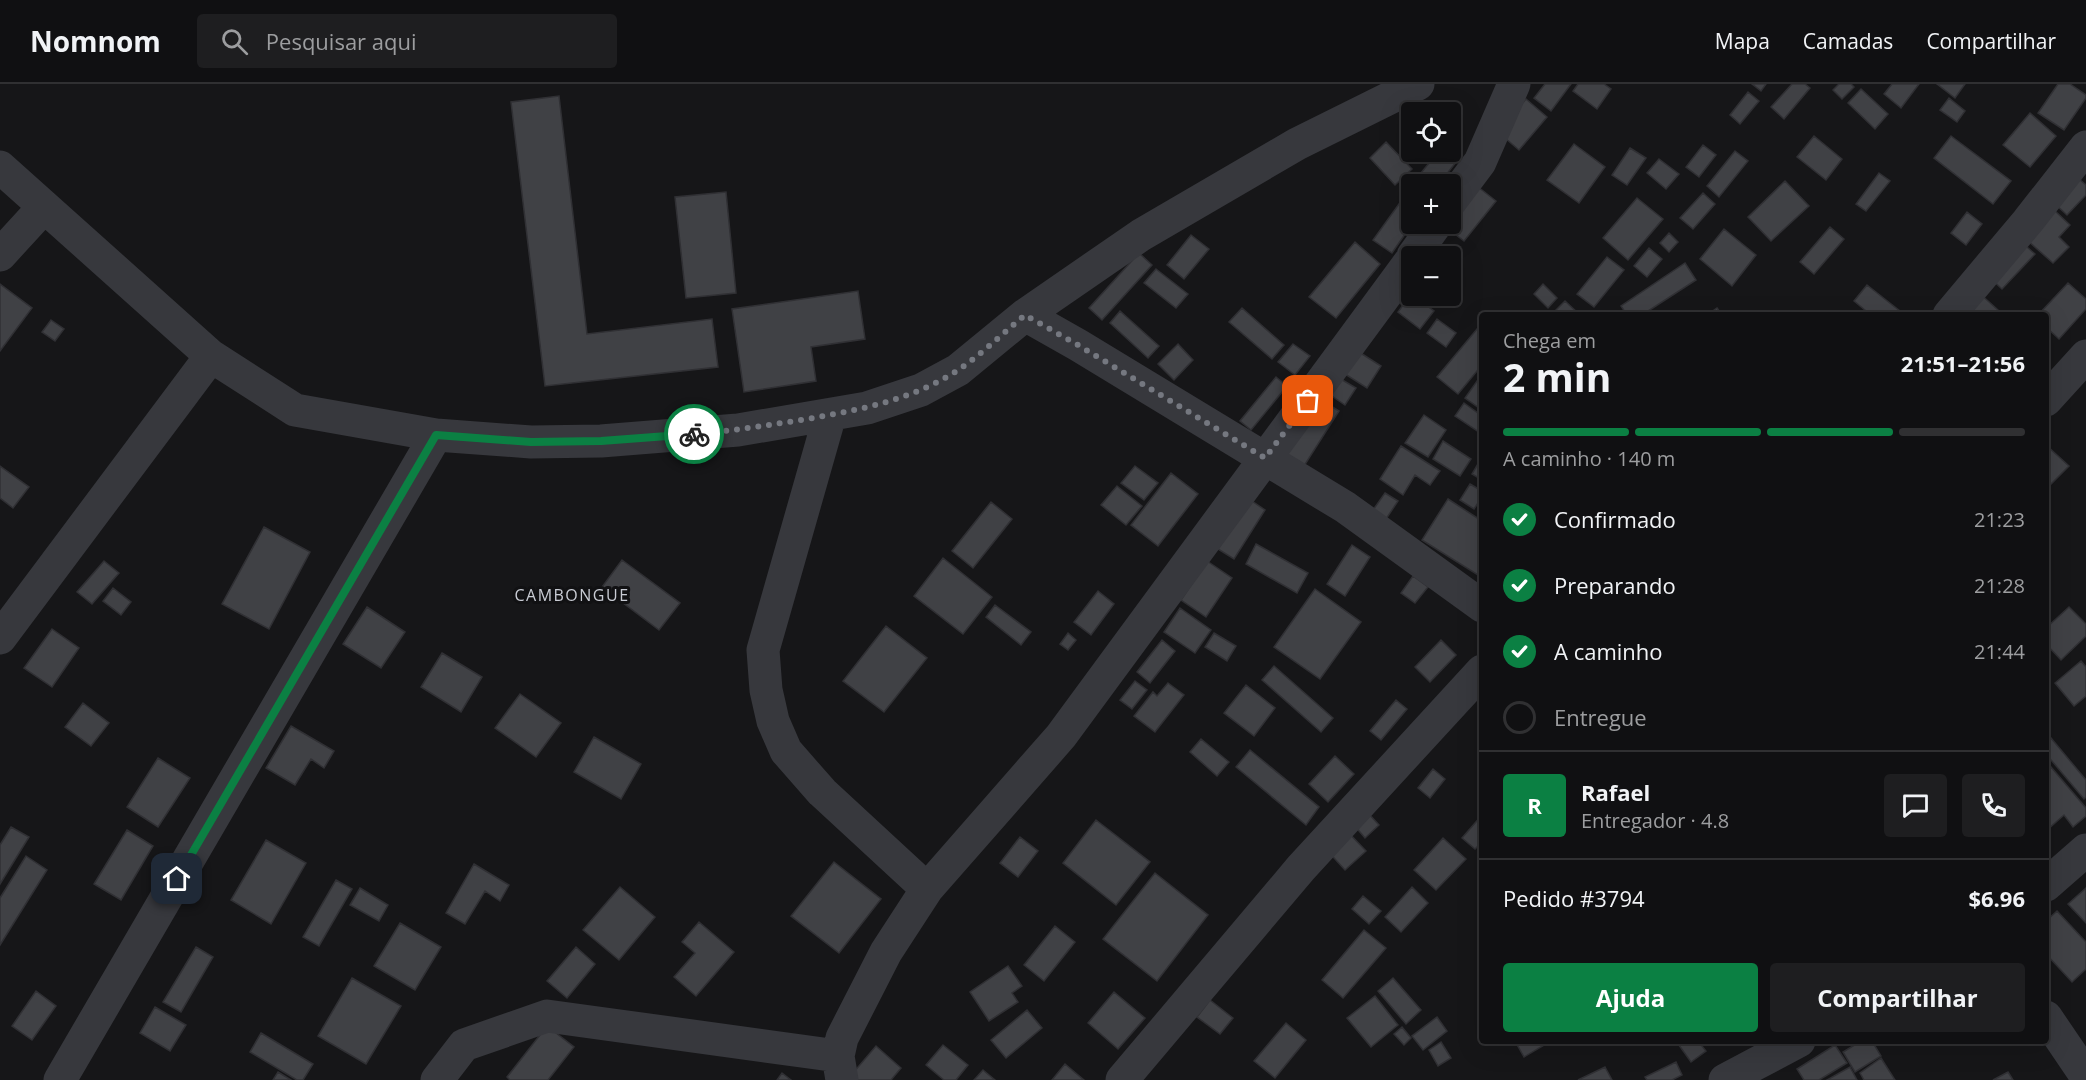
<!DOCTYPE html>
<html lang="pt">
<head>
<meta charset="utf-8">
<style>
  body { margin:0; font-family:"Open Sans",sans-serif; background:#1e1e20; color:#f1f3f6; height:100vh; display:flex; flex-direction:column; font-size:22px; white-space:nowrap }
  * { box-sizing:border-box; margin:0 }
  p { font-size:20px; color:#9c9d9f }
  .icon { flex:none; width:33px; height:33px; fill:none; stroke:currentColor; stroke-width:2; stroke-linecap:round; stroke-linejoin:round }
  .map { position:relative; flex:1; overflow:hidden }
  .sheet { position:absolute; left:1479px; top:228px; width:570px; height:732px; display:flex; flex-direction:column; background:#101012; border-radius:6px; box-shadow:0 6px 24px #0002,0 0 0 2px #303032 }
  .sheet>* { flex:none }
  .fabs { position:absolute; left:1401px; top:18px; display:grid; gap:12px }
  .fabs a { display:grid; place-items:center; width:60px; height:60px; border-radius:6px; background:#101012; box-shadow:0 6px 24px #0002,0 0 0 2px #303032; font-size:30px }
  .pin { position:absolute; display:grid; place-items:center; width:51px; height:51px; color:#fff; margin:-26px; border-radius:12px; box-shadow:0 3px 9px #0006 }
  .courier { position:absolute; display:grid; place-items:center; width:60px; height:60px; margin:-30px; border:4px solid #0b8043; border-radius:50%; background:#fff; color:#222; box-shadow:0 2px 8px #0007 }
  .head em { font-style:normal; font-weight:700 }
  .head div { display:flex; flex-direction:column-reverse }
  .head { display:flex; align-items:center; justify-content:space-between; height:102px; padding:0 24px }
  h1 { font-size:39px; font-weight:700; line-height:45px }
  .bar { display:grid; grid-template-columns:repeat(4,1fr); gap:9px 6px; align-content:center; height:72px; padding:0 24px }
  .bar i { height:8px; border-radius:4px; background:#303032 }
  .bar .selected { background:#0b8043 }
  .bar p { grid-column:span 4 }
  .line { display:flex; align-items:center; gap:15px; padding:0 24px; border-top:2px solid #303032 }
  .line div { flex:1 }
  .round { display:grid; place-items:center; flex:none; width:63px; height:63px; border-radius:6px; background:#1e1e20 }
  ol { padding:0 24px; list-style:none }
  li { display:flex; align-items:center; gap:18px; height:66px }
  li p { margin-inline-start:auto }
  li .icon { padding:6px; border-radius:50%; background:#0b8043; color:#fff; stroke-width:4 }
  li:last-child { color:#9c9d9f }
  li i { width:33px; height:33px; border:3px solid #303032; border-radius:50% }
  .action { display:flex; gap:12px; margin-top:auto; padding:12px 24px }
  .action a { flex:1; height:69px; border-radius:6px; background:#0b8043; color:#fff; font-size:24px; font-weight:700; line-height:69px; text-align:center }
  .action a+a { background:#1e1e20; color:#f1f3f6 }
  header { display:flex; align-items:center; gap:36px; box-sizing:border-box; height:84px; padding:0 30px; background:#101012; border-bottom:2px solid #303032 }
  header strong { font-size:28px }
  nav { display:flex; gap:33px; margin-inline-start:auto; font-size:21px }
  .search { width:420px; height:54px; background:#1e1e20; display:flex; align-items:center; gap:15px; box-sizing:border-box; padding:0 21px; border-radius:6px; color:#9c9d9f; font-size:22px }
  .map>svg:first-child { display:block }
  .building { fill:#404145; stroke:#303034; stroke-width:1.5 }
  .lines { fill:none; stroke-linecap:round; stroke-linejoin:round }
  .street { stroke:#37383d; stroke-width:33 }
  .done { stroke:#757880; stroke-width:6; stroke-dasharray:0 10.8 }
  .route { stroke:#0b8043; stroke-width:8 }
  .labels { text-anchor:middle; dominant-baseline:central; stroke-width:6; stroke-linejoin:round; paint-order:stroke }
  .neighbourhood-label { font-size:16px; letter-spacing:1.5px; fill:#c9ccd4; stroke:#111113 }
</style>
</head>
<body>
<header>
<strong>Nomnom</strong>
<div class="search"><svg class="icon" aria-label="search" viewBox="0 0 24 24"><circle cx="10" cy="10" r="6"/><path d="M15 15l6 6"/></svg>Pesquisar aqui</div>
<nav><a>Mapa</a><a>Camadas</a><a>Compartilhar</a></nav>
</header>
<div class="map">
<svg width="2086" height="996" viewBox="0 0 2086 996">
  <rect width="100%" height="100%" fill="#161618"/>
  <path class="building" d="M1545 0H1571L1551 27 1534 14Z
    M1578 0H1604L1611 5 1597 25 1573 7Z
    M1752 0H1766L1761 7Z
    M1792 0H1805L1810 4 1784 35 1771 23Z
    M1839 0H1851L1854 3 1842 15 1833 6Z
    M1892 0H1919L1901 24 1884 10Z
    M1937 0H1965L1955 14Z
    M2058 0H2070L2086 11V14L2064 46 2038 29Z
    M1861 5 1888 30 1875 45 1848 19Z
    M1748 8 1759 17 1740 40 1730 31Z
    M559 12 587 250 712 235 718 283 545 302 511 18Z
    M1949 14 1965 27 1957 38 1940 26Z
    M1526 15 1547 33 1519 66 1498 48Z
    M2030 29 2056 52 2030 83 2003 61Z
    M1814 52 1842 75 1826 96 1797 73Z
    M1951 52 2011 97 1993 120 1934 74Z
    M1386 58 1412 85 1395 101 1370 74Z
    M1574 60 1605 83 1579 119 1547 96Z
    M1703 61 1716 71 1699 93 1686 83Z
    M1630 64 1646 74 1627 101 1612 91Z
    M1450 66 1460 73 1439 100H1412L1438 68H1450Z
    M1735 67 1748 77 1719 113 1707 102Z
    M1659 75 1679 90 1666 105 1647 89Z
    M1879 89 1890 97 1866 127 1856 120Z
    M2078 94 2086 101V111L2067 131 2055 120Z
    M1785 97 1809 122 1771 157 1748 133Z
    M1473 99 1496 117 1464 157 1442 140Z
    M726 108 736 209 686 214 675 113Z
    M1703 109 1715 120 1693 145 1680 134Z
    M1404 113 1412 118V140L1392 169 1373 156Z
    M1637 114 1663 135 1628 176 1603 154Z
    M2054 126 2070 141 2059 153 2069 163 2053 179 2027 156Z
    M1967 128 1982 140 1966 161 1951 149Z
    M1830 143 1844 155 1814 190 1800 178Z
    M1724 145 1756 171 1732 202 1700 175Z
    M1669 149 1678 158 1669 168 1660 159Z
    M1191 151 1209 165 1184 195 1167 181Z
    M2019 156 2035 170 2002 205 1987 191Z
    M1355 158 1380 180 1336 234 1309 213Z
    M1649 164 1662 175 1647 193 1634 182Z
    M1139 169 1152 181 1102 236 1089 224Z
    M1607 173 1624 186 1594 223 1577 210Z
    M1685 179 1696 196 1642 231H1627L1621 222Z
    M1156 185 1188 210 1176 224 1144 199Z
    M2068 199 2086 215V225L2059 255 2046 243V231H2038Z
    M0 200 32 224 0 267Z
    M1543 200 1557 214 1548 224 1534 210Z
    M1867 201 1905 231H1871L1854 217Z
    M858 207 865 255 811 263 816 297 744 308 732 225Z
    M1978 208 1998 226 1993 231H1957Z
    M1411 210 1434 227 1420 245 1398 228Z
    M1565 217 1580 231H1557L1554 228Z
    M1242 224 1284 261 1272 275 1229 238Z
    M1717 224 1722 231H1707Z
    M1120 227 1159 262 1148 274 1110 239Z
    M1437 235 1456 249 1446 263 1427 249Z
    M51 236 64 245 55 257 42 248Z
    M1482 239V281L1458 310 1437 293Z
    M1178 260 1193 276 1174 296 1158 280Z
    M1293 260 1310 272 1295 291 1278 278Z
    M1359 268 1381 282 1367 304 1345 290Z
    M1482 290V326L1465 314Z
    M1276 293 1287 302 1251 346 1240 337Z
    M1339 294 1356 304 1345 321 1329 310Z
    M1318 314 1339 327 1304 382 1283 369Z
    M1464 319 1482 332V350L1455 332Z
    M1424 331 1446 346 1428 373 1405 359Z
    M1443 357 1471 375 1460 392 1433 375Z
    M2046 361 2069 382 2048 403 2046 402Z
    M1401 362 1440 387 1430 401 1415 391 1403 411 1380 395Z
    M1482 373V396L1472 390Z
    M0 382 29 403 13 424 0 414Z
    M1135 382 1158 399 1144 416 1121 399Z
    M1171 389 1198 410 1158 462 1131 441Z
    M1470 400 1482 407V413L1474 425 1460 416Z
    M1117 402 1142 422 1126 441 1101 421Z
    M1385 409 1398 417 1386 435 1373 426Z
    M1249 415 1265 426 1234 475 1218 465Z
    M1448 415 1482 437V485L1478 491 1422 456Z
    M991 418 1012 435 973 484 952 467Z
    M264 443 310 468 269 545 222 520Z
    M1256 460 1308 489 1297 509 1246 480Z
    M1352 461 1370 473 1345 512 1327 500Z
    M943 474 992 513 963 550 914 512Z
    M622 476 680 519 659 546 602 503Z
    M104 477 119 489 92 520 77 508Z
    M1207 477 1232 494 1206 533 1181 516Z
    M1413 492 1428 503 1415 519 1401 509Z
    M113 504 131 518 121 531 103 517Z
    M1315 505 1361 538 1320 595 1274 563Z
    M1098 507 1114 520 1091 551 1074 538Z
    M995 521 1031 548 1021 561 986 533Z
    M367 523 405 548 381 584 343 560Z
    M2069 523 2086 540V552L2061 576 2046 560V544Z
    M1180 524 1211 546 1195 569 1164 548Z
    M886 542 927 574 884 628 843 597Z
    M52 545 79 564 52 603 24 584Z
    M1068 549 1076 556 1068 566 1060 560Z
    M1214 549 1236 562 1227 577 1205 563Z
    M1162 556 1175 567 1150 599 1137 588Z
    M1441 556 1456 571 1430 598 1415 583Z
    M442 569 482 593 461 628 421 603Z
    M2081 577 2086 583V612L2074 622 2055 599Z
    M1274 582 1333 634 1321 648 1262 596Z
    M1135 597 1147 606 1132 625 1120 616Z
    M1168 599 1184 611 1155 648 1134 632 1153 608 1157 612Z
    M1246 601 1275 624 1254 652 1224 629Z
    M520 610 561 639 536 673 495 644Z
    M1396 616 1407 625 1381 656 1370 647Z
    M83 619 109 639 91 662 65 643Z
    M291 642 334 667 324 684 311 675 295 701 266 684Z
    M594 653 641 680 621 715 574 688Z
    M2051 654 2086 696V713L2084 715 2046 670V658Z
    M1201 655 1229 678 1217 692 1190 668Z
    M1250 666 1319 723 1306 741 1236 683Z
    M1335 672 1354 690 1328 718 1309 700Z
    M158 674 190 694 158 743 127 723Z
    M2051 683 2086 724V732L2073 743 2064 731 2047 746 2046 744V717L2049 714 2046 710V688Z
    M1433 685 1445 695 1430 714 1418 704Z
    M1368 729 1379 741 1365 754 1354 741Z
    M1482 731V758L1475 765 1462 754Z
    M1096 736 1150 778 1116 821 1063 779Z
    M11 743 29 753 0 800V761Z
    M1344 744 1366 767 1345 786 1324 763Z
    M127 746 153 762 121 816 94 800Z
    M1020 753 1038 767 1018 793 1000 779Z
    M1443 754 1466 775 1436 806 1414 786Z
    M266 756 306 779 271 840 231 816Z
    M26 772 47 786 0 861V814Z
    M834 778 881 815 839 869 791 832Z
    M474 780 509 801 500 817 485 807 465 840 446 829Z
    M1155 789 1208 831 1157 897 1103 855Z
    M336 796 352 805 319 862 303 853Z
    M620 803 655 833 619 876 583 846Z
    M1412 803 1428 819 1401 848 1385 833Z
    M360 804 388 821 379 837 350 821Z
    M2086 804V839L2068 820Z
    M1363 812 1381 827 1369 840 1352 825Z
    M2057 827 2086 858V885L2072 898 2046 870V837Z
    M699 838 734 868 696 912 674 893 695 869 682 858Z
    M400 839 441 863 415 906 374 882Z
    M1055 842 1075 858 1044 897 1024 881Z
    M1364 846 1386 864 1343 914 1322 896Z
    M196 863 213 873 181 928 163 918Z
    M576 863 595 880 567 914 547 897Z
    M1008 882 1022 902 1012 909 1018 918 989 937 970 908Z
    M352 894 401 922 366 980 318 952Z
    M1393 894 1421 926 1406 940 1378 907Z
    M36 907 56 922 32 956 12 942Z
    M1114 908 1145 934 1118 965 1088 939Z
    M1375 912 1398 941 1371 963 1347 934Z
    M1210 916 1233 934 1220 950 1197 933Z
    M155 923 186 941 170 967 140 949Z
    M1027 926 1042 944 1006 974 991 956Z
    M1437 933 1447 947 1423 966 1412 952Z
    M1286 939 1306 956 1275 994 1254 977Z
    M547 942 574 963 548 996H510L507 993Z
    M1402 943 1411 954 1404 961 1394 950Z
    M261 949 313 980 303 996H297L250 968Z
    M1515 957H1551L1524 973Z
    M1676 957H1698L1706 967 1691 978Z
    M1861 957H1872L1881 972 1855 988 1843 968Z
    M1441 958 1451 974 1438 982 1429 966Z
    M943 961 968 981 956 996H944L926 981Z
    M1835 961 1847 979 1819 996H1804L1797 985Z
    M876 962 901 984 891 996H847Z
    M1881 974 1895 996H1864L1860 989Z
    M1676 978 1682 991 1672 996H1647L1645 993Z
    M1065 980 1084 996H1052Z
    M1605 983 1612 996H1578Z
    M1850 983 1857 996H1827Z
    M983 986 995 996H974Z
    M278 988 291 996H273Z
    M2008 988 2013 996H1993Z
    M782 989 791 996H777Z"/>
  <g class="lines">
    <path class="street" d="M0 83 211 272 295 326 436 351 531 358 601 357 738 346 867 324 921 306 958 286 1025 231 1078 261 1345 423 1482 522
      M1450 118 1480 78 1514 0
      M0 171 44 123
      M1413 172 1436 140
      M1025 231 1141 151 1297 60 1418 0
      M1949 231 2028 137 2086 63
      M2046 316 2086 272
      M830 331 763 566 766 606 773 637 786 667 822 708 927 805 886 868 842 954 838 972 842 996
      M0 554 211 272
      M2046 801 2086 766
      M927 805 1061 652 1412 175
      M2046 933 2086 992
      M60 996 436 351
      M437 996 464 961 547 932 838 972
      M1122 996 1301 784 1482 587
      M1725 996 1799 957"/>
  </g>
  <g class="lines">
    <path class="done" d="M694 350C732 347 769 341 807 335 859 326 913 316 958 286 982 270 1003 249 1025 231L1078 261 1265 374 1308 317"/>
    <path class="route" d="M177 795 436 351 531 358 601 357 694 350"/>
  </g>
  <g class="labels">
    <g class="neighbourhood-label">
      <text x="572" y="511">CAMBONGUE</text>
    </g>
  </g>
</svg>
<div class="fabs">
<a><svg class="icon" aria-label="locate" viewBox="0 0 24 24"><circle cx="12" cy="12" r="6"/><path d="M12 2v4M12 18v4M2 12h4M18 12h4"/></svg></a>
<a>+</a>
<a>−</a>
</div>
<div class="pin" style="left:1308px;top:317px;background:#ea580c"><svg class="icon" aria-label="bag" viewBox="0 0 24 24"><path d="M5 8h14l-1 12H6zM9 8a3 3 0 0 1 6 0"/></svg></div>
<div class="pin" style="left:177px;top:795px;background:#1f2937"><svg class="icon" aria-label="home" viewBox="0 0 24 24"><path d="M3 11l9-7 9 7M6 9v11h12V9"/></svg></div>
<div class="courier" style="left:694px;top:350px"><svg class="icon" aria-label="bike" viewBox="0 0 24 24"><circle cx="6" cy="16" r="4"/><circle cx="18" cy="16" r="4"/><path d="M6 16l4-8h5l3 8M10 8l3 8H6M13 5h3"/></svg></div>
<section class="sheet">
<div class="head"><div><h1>2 min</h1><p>Chega em</p></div><em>21:51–21:56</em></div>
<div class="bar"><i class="selected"></i><i class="selected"></i><i class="selected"></i><i></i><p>A caminho · 140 m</p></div>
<ol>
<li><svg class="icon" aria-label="check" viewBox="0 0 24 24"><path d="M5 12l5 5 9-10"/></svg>Confirmado<p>21:23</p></li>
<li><svg class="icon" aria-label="check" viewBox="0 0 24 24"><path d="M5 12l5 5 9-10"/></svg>Preparando<p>21:28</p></li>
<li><svg class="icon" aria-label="check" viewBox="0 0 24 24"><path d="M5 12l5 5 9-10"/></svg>A caminho<p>21:44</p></li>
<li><i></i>Entregue</li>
</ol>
<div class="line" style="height:108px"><b class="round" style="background:#0b8043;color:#fff">R</b><div><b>Rafael</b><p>Entregador · 4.8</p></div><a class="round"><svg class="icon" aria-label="chat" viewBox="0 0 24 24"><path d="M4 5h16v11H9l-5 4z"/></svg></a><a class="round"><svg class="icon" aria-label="phone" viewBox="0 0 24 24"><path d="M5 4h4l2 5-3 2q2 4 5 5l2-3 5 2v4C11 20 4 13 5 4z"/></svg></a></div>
<div class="line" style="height:78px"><div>Pedido #3794</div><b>$6.96</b></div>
<div class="action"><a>Ajuda</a><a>Compartilhar</a></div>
</section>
</div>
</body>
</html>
